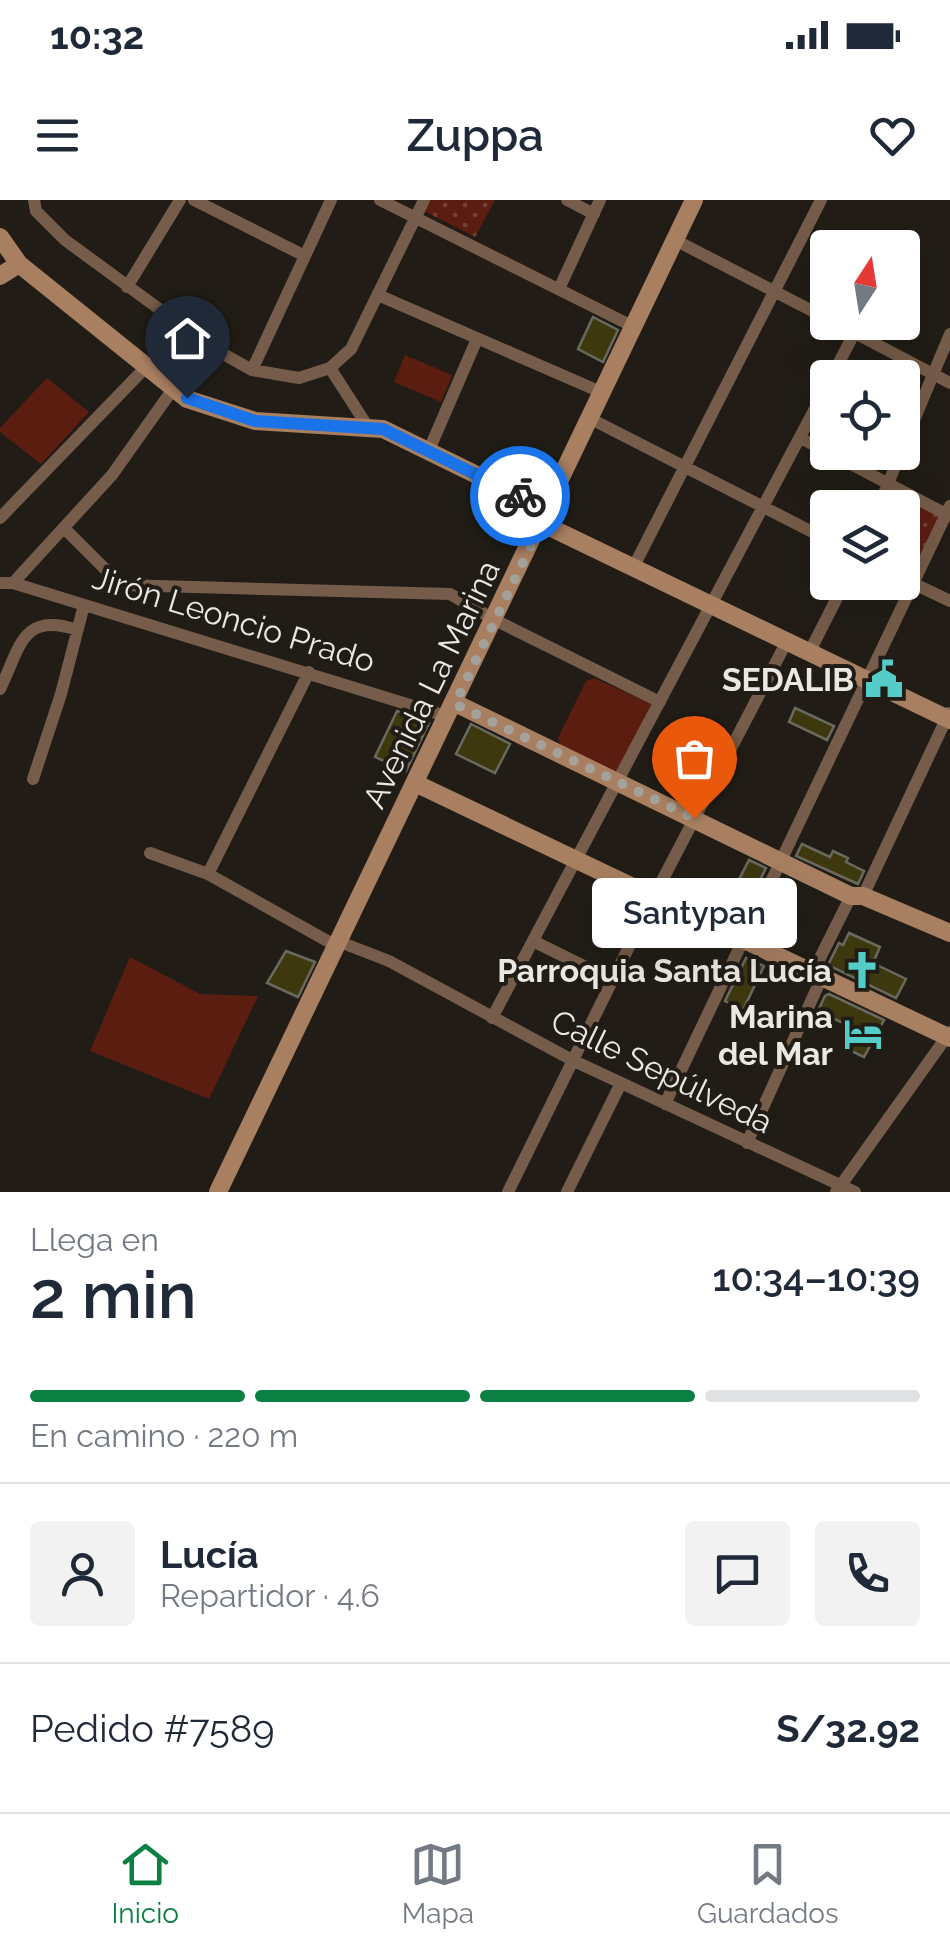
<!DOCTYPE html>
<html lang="es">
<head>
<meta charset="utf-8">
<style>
  body { margin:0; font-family:Raleway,sans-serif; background:#f2f2f3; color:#1f2937; height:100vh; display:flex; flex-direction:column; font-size:38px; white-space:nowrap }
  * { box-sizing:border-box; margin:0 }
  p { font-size:32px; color:#747a83 }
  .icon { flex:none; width:55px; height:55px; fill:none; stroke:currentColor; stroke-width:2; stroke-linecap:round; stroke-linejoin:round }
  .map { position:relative; height:992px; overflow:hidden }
  .side { display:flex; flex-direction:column; background:#fff; flex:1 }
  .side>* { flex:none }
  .needle { width:65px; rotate:12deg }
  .buttons { position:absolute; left:810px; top:30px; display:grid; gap:20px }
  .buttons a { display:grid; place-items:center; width:110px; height:110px; border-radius:10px; background:#fff; box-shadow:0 10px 40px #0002; font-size:50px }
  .pin { position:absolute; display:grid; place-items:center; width:85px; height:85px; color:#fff; margin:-102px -42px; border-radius:50% 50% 50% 0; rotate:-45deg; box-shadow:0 0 10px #0007 }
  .pin .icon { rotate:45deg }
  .courier { position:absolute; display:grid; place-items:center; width:100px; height:100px; margin:-50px; border:8px solid #1a73e8; border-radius:50%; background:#fff; color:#222; box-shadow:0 2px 12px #0007 }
  .bubble { position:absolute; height:70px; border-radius:10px; background:#fff; box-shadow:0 10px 40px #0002; font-size:32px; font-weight:600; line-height:70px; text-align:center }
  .head em { font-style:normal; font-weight:600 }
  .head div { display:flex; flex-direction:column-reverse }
  .head { display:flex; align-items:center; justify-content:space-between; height:170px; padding:0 30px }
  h1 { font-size:65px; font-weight:600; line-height:75px }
  .bar { display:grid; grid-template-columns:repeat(4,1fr); gap:15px 10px; align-content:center; height:120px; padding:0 30px }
  .bar i { height:12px; border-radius:8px; background:#e0e1e3 }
  .bar .active { background:#0b8043 }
  .bar p { grid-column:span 4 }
  .line { display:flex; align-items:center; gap:25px; padding:0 30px; border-top:2px solid #e0e1e3 }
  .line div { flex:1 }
  .round { display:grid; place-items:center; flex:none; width:105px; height:105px; border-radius:10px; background:#f2f2f3 }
  .status { display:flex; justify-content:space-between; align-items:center; height:70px; padding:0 50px; background:#fff; direction:ltr }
  .status svg { height:28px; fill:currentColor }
  header { display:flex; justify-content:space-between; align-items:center; height:130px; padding:0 30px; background:#fff; font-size:45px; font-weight:600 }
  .tabs { display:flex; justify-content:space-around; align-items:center; height:140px; border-top:2px solid #e0e1e3; background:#fff; font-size:28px; color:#747a83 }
  .tabs a { display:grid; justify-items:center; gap:5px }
  .tabs .active { color:#0b8043 }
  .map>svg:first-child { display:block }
  .grass { fill:#5c1d11 }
  .park { fill:url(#park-dots) }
  .building { fill:#3e380f; stroke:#6a6960; stroke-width:2.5 }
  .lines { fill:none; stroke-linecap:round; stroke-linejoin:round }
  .street { stroke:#765c4a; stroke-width:12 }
  .secondary { stroke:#a87f61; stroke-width:18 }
  .done { stroke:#a4a19b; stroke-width:10; stroke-dasharray:0 18 }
  .route { stroke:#1a73e8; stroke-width:12 }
  .labels { text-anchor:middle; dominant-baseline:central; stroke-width:8; stroke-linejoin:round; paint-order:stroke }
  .street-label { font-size:32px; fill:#ebe8e3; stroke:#211d16 }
  .poi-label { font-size:32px; font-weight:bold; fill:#ebe8e3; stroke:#211d16; text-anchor:end }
</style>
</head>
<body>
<div class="status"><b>10:32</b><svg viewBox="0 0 49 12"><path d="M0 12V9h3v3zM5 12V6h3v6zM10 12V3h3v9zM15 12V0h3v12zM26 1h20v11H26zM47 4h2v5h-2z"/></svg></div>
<header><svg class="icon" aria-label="menu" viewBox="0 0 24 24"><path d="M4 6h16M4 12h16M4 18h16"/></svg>Zuppa<svg class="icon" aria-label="heart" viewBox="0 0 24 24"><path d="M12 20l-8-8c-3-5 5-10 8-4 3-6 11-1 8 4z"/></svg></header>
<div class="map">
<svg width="950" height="992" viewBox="0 0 950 992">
  <defs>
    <pattern id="park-dots" width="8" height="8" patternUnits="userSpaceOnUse" patternTransform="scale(2.5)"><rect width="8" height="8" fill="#5c1d11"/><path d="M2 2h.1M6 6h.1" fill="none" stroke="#743e34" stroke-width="1.8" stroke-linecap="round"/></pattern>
  </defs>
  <rect width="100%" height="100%" fill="#211d16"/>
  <path class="grass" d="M405 155 452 175 441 202 394 182Z
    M47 178 89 212 41 264 0 232V228Z
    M594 478 651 504 621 568 613 572 561 548 558 538 586 481Z
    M130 757 200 794 258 796 209 899 90 851Z"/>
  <path class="park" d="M427 0H495L475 37 422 10Z
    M889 288 943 315 913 379 903 374 902 308H880Z"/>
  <path class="building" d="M593 117 618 130 603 162 578 149Z
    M795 508 834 526 827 540 789 522Z
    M397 511 429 523 406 571 375 557Z
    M471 524 510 544 495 573 456 554Z
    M802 644 830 657 833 651 848 658 846 662 864 671 858 684 796 656Z
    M749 660 766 668 749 702 732 693Z
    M849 733 880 747 873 763 906 779 896 798 828 765 839 743 843 745Z
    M286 751 315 762 298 797 267 783Z
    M746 758 764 766 743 810 725 801Z
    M829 794 884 820 864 857 843 847 853 828 818 811 825 796Z"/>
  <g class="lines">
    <path class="street" d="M34 0 36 11 65 40 211 147 252 170 299 178 330 168 351 149 424 0
      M194 0 305 56
      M380 0 634 127
      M567 0 594 14
      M675 40 828 119
      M901 48 904 42
      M127 87 180 0
      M559 89 600 0
      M378 95 603 193
      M834 122 950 183
      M330 168 368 227
      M252 170 331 0
      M831 178 860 122
      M591 219 828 340
      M800 238 828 252
      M902 249 950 134
      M429 250 477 139
      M828 252 946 314
      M878 308 901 252
      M0 318 146 167
      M64 328 121 385 450 394 495 420 660 502
      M633 368 821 0
      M902 378 950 401
      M0 383H13L449 517
      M13 383 112 275 173 189
      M809 453 845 382
      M0 489C20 449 21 411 77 430
      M33 579 61 494 84 405
      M150 653 208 674 338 747
      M208 674 309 472
      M863 696 949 513
      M533 741 612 780
      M340 742 389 761 574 861 855 992
      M813 772 851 696
      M492 818 828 184
      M665 904 950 306
      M747 943 822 777
      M508 992 653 698 786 443
      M567 992 621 883
      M836 992 950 832"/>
    <path class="secondary" d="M0 37 19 64 187 199 255 221 383 229 548 310
      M0 76 19 64
      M541 323 950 520
      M455 503 851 696H863L950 733
      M417 584 950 838
      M218 992 694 0"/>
  </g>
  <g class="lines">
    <path class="done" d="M520 296 548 310 455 504 694 618"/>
    <path class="route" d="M187 198 255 221 383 229 520 296"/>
  </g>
  <defs>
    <g id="civic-bare" transform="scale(3)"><path d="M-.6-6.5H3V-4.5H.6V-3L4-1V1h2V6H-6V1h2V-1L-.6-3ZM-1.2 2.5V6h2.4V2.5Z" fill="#54cdc8" stroke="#211d16" stroke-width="2.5" paint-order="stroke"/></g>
    <g id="church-bare" transform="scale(3)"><path d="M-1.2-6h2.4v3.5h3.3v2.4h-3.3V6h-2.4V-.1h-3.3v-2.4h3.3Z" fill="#54cdc8" stroke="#211d16" stroke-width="2.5" paint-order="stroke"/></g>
    <g id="hotel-bare" transform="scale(3)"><path d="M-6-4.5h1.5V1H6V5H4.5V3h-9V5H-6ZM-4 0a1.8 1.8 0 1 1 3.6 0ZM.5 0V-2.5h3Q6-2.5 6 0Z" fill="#54cdc8" stroke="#211d16" stroke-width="2.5" paint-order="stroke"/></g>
  </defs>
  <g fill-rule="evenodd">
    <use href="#civic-bare" x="884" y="479"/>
    <use href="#church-bare" x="862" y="770"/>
    <use href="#hotel-bare" x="863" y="834"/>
  </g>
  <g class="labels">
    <g class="street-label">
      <text transform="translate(234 419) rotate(17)">Jirón Leoncio Prado</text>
      <text transform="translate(431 484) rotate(-64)">Avenida La Marina</text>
      <text transform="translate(662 871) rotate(26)">Calle Sepúlveda</text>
    </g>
    <g class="poi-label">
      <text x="854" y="479">SEDALIB</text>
      <text x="832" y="770">Parroquia Santa Lucía</text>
      <text x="833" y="816">Marina<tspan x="833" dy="37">del Mar</tspan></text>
    </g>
  </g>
</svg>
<div class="buttons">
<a><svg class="needle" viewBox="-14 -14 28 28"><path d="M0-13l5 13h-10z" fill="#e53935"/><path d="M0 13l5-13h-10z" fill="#747a83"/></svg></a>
<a><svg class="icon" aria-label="locate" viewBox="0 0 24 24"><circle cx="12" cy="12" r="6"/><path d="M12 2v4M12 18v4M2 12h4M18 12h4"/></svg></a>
<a><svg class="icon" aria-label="layers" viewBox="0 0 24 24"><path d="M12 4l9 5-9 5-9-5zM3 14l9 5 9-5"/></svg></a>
</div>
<div class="pin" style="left:694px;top:618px;background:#ea580c"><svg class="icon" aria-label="bag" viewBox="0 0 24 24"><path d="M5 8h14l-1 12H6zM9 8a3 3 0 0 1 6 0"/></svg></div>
<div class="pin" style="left:187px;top:198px;background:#1f2937"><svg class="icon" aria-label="home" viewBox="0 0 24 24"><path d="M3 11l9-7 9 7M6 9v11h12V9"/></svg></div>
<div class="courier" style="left:520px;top:296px"><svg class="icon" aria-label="bike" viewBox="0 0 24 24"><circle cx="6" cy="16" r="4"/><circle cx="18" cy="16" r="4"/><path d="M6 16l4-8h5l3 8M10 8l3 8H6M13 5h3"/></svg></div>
<div class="bubble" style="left:592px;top:678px;width:205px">Santypan</div>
</div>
<section class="side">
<div class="head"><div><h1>2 min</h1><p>Llega en</p></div><em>10:34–10:39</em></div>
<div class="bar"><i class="active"></i><i class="active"></i><i class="active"></i><i></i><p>En camino · 220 m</p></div>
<div class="line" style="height:180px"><a class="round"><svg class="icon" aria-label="person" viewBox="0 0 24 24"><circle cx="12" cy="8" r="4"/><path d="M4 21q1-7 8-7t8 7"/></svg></a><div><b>Lucía</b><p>Repartidor · 4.6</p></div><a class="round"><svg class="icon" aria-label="chat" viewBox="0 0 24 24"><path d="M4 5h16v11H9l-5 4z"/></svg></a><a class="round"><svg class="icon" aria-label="phone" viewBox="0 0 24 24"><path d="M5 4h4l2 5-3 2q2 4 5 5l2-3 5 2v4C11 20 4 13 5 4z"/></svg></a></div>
<div class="line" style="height:130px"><div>Pedido #7589</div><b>S/32.92</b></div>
</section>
<nav class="tabs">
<a class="active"><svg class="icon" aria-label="home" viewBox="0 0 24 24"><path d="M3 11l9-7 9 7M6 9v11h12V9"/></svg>Inicio</a>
<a><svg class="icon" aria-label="map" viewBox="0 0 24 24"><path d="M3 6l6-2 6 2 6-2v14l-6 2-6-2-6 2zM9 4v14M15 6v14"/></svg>Mapa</a>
<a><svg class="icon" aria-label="saved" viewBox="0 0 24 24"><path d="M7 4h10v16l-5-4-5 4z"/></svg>Guardados</a>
</nav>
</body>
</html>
